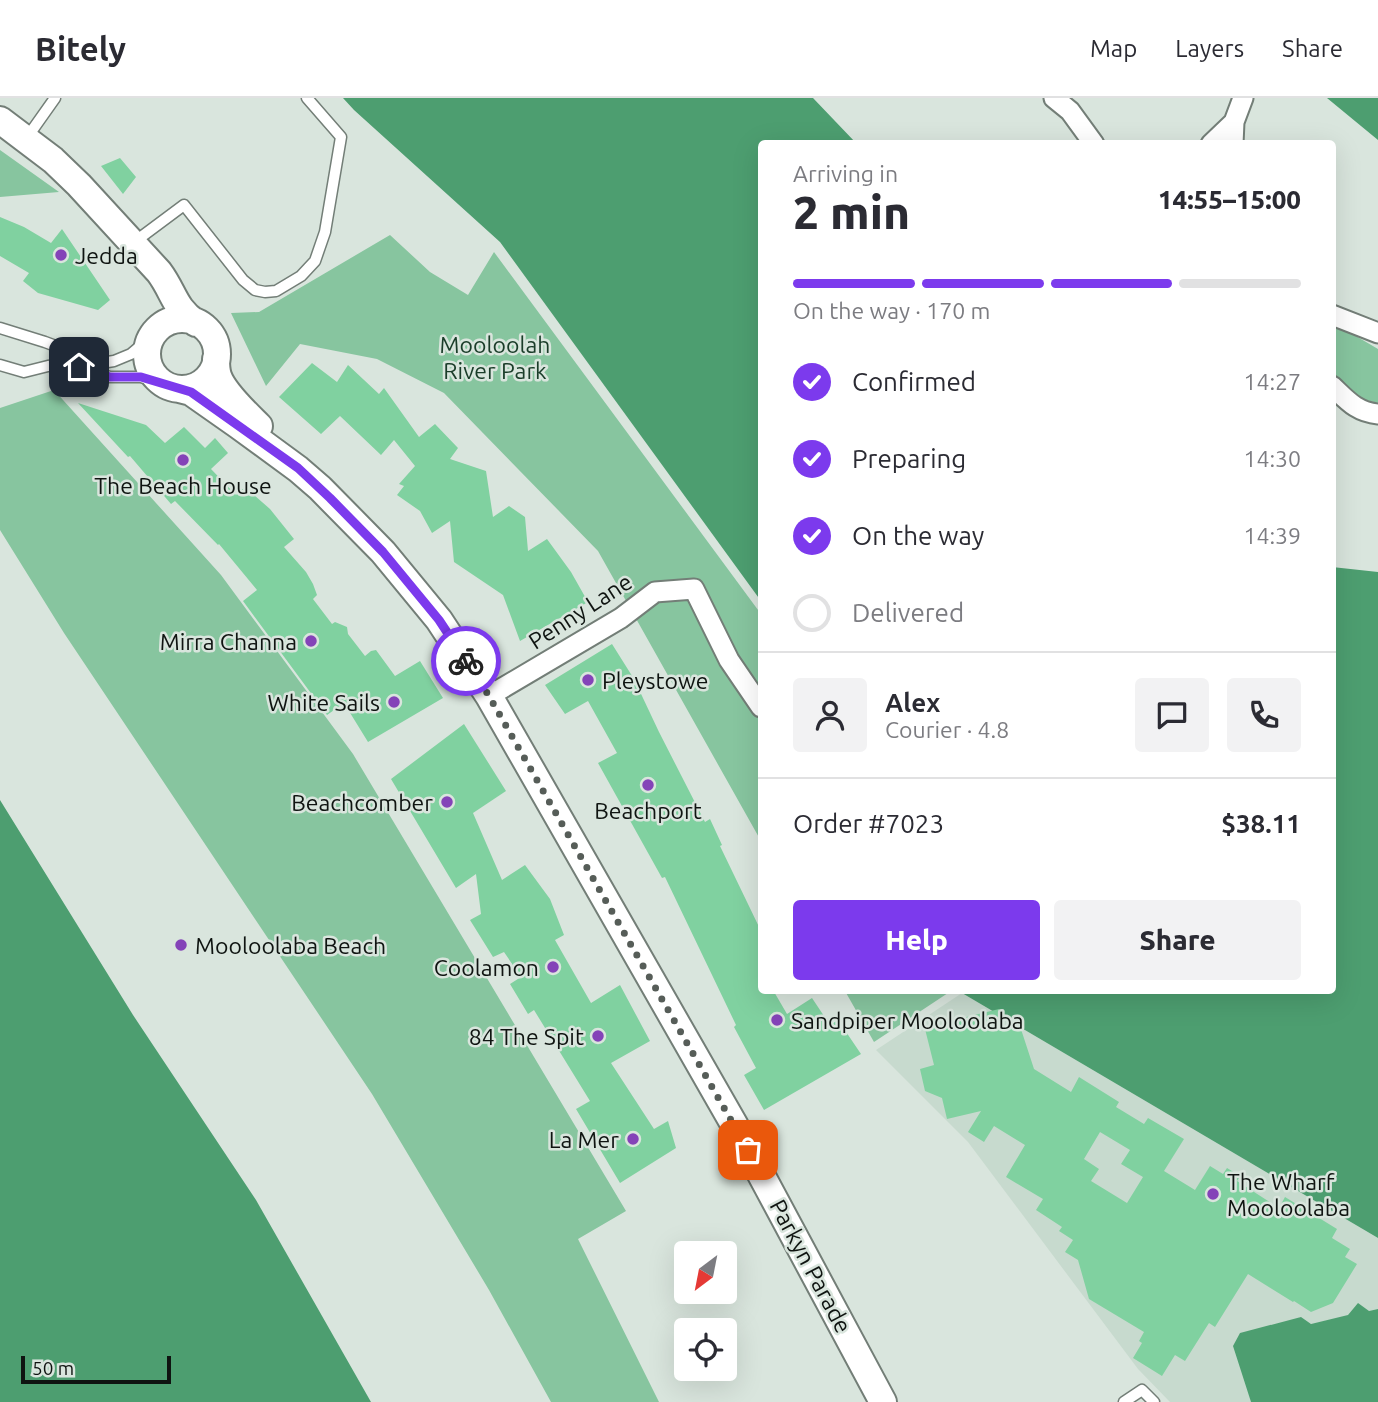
<!DOCTYPE html>
<html lang="en">
<head>
<meta charset="utf-8">
<style>
  body { margin:0; font-family:Ubuntu,sans-serif; background:#f2f2f3; color:#2b2b33; height:100vh; display:flex; flex-direction:column; font-size:26px; white-space:nowrap }
  * { box-sizing:border-box; margin:0 }
  p { font-size:23px; color:#7c7c81 }
  .icon { flex:none; width:38px; height:38px; fill:none; stroke:currentColor; stroke-width:2; stroke-linecap:round; stroke-linejoin:round }
  .map { position:relative; flex:1; overflow:hidden }
  .panel { position:absolute; left:758px; top:42px; width:578px; height:854px; display:flex; flex-direction:column; background:#fff; border-radius:7px; box-shadow:0 7px 28px #0002 }
  .panel>* { flex:none }
  .needle { width:46px; rotate:212deg }
  .controls { position:absolute; left:674px; top:1143px; display:grid; gap:14px }
  .controls a { display:grid; place-items:center; width:63px; height:63px; border-radius:7px; background:#fff; box-shadow:0 7px 28px #0002; font-size:35px }
  .scale { position:absolute; left:21px; bottom:18px; width:150px; box-sizing:border-box; padding-left:7px; border:4px solid #0f1411; border-top:0; font-size:19px; line-height:24px; white-space:nowrap; color:#0f1411; -webkit-text-stroke:5px #d9e5dd; paint-order:stroke }
  .pin { position:absolute; display:grid; place-items:center; width:60px; height:60px; color:#fff; margin:-30px; border-radius:14px; box-shadow:0 4px 10px #0006 }
  .courier { position:absolute; display:grid; place-items:center; width:70px; height:70px; margin:-35px; border:5px solid #7c3aed; border-radius:50%; background:#fff; color:#222; box-shadow:0 2px 9px #0007 }
  .overview em { font-style:normal; font-weight:800 }
  .overview div { display:flex; flex-direction:column-reverse }
  .overview { display:flex; align-items:center; justify-content:space-between; height:119px; padding:0 35px }
  h1 { font-size:46px; font-weight:800; line-height:52px }
  .bar { display:grid; grid-template-columns:repeat(4,1fr); gap:10px 7px; align-content:center; height:84px; padding:0 35px }
  .bar i { height:9px; border-radius:5px; background:#e1e1e2 }
  .bar .current { background:#7c3aed }
  .bar p { grid-column:span 4 }
  .line { display:flex; align-items:center; gap:18px; padding:0 35px; border-top:2px solid #e1e1e2 }
  .line div { flex:1 }
  .round { display:grid; place-items:center; flex:none; width:74px; height:74px; border-radius:7px; background:#f2f2f3 }
  ol { padding:0 35px; list-style:none }
  li { display:flex; align-items:center; gap:21px; height:77px }
  li p { margin-inline-start:auto }
  li .icon { padding:7px; border-radius:50%; background:#7c3aed; color:#fff; stroke-width:4 }
  li:last-child { color:#7c7c81 }
  li i { width:38px; height:38px; border:4px solid #e1e1e2; border-radius:50% }
  .cta { display:flex; gap:14px; margin-top:auto; padding:14px 35px }
  .cta a { flex:1; height:80px; border-radius:7px; background:#7c3aed; color:#fff; font-size:28px; font-weight:800; line-height:80px; text-align:center }
  .cta a+a { background:#f2f2f3; color:#2b2b33 }
  header { display:flex; align-items:center; gap:42px; box-sizing:border-box; height:98px; padding:0 35px; background:#fff; border-bottom:2px solid #e1e1e2 }
  header strong { font-size:33px }
  nav { display:flex; gap:38px; margin-inline-start:auto; font-size:24px }
  .map>svg:first-child { display:block }
  .built { fill:#c7dace }
  .green { fill:#87c59f }
  .water { fill:#4d9e70 }
  .building { fill:#80d1a0; fill-rule:evenodd }
  .lines { fill:none; stroke-linecap:round; stroke-linejoin:round }
  .lane-casing { stroke:#737e77; stroke-width:13 }
  .street-casing { stroke:#737e77; stroke-width:23 }
  .secondary-casing { stroke:#737e77; stroke-width:30 }
  .lane { stroke:#fff; stroke-width:10 }
  .street { stroke:#fff; stroke-width:19 }
  .secondary { stroke:#fff; stroke-width:26 }
  .done { stroke:#565d58; stroke-width:7; stroke-dasharray:0 12.6 }
  .route { stroke:#7c3aed; stroke-width:9 }
  .poi-dot { fill:#8443b8; stroke:#d9e5dd; stroke-width:2.5 }
  .labels { text-anchor:middle; dominant-baseline:central; stroke-width:5; stroke-linejoin:round; paint-order:stroke }
  .poi-label { font-size:23px; fill:#0f1411; stroke:#d9e5dd; text-anchor:end }
  .park-label { font-size:23px; fill:#1a3d29; stroke:#d9e5dd }
  .street-label { font-size:23px; fill:#0f1411; stroke:#d9e5dd }
</style>
</head>
<body>
<header>
<strong>Bitely</strong>
<nav><a>Map</a><a>Layers</a><a>Share</a></nav>
</header>
<div class="map">
<svg width="1378" height="1304" viewBox="0 0 1378 1304">
  <rect width="100%" height="100%" fill="#d9e5dd"/>
  <path class="built" d="M962 895 1378 1140V1211L1311 1226 1300 1219 1248 1291 1251 1304H1170L1138 1271 968 1044 876 952Z"/>
  <path class="green" d="M0 52 59 94 0 99Z
    M390 137 430 174 468 197 494 154 761 516V743L598 453 444 295 377 261 300 246 266 288 231 215 259 214Z
    M1337 227 1378 251V305L1362 301 1332 275V228Z
    M54 292 221 477 353 656 626 1113 578 1141 659 1304H551L489 1192 372 996 64 535 0 432V310Z
    M845 893H951L874 944Z"/>
  <path class="water" d="M343 0H813L856 45 761 46V503L500 144 354 12Z
    M1327 0H1378V42Z
    M1332 469 1378 474V1140L962 895 961 893 1332 892Z
    M0 702 133 917 256 1102 371 1304H0Z
    M1358 1205 1369 1213 1378 1211V1304H1251L1233 1248 1240 1235 1301 1219 1311 1226 1348 1217Z"/>
  <path class="building" d="M120 60 136 79 123 96 101 68Z
    M0 119 24 129 51 145 62 131 110 202 98 212 38 195 23 183 29 175 0 158Z
    M312 265 337 284 348 267 379 296 384 290 419 339 435 326 458 350 450 361 486 373 493 419 509 408 525 419 528 453 547 441 571 474 588 504 520 543 503 497 454 464 450 423 432 435 420 413 397 397 404 388 399 386 415 368 394 342 381 357 340 318 321 336 279 299Z
    M78 305 146 327 165 345 184 329 205 350 215 340 228 355 211 371 236 397 245 389 270 411 294 441 284 449 306 474 313 486 317 497 313 501 332 526 335 524 347 529 348 536 365 558 371 553 376 552 395 578 420 563 443 600 368 644 344 605 327 617 243 503 257 492 219 446 218 447 175 403 171 406 130 358 128 359Z
    M612 546 634 581 659 634 705 724 710 721 722 747 720 748 761 833V892H773L787 916 812 900 830 927 838 922 861 956 764 1012 744 977 756 970 734 929 736 927 665 779 662 780 598 665 617 655 588 603 565 616 545 587Z
    M464 626 506 693 473 715 502 782 525 767 550 801 564 837 555 842 591 905 620 887 650 943 611 965 654 1031 668 1023 676 1050 620 1085 576 1011 590 1003 534 912 528 916 510 886 521 879 504 854 493 859 470 822 481 816 476 776 456 790 391 681Z
    M999 911 1004 930 1019 925 1034 971 1071 994 1079 979 1119 1004 1116 1009 1144 1026 1148 1020 1184 1041 1164 1073 1195 1092 1210 1068 1223 1076 1227 1070 1240 1078 1237 1083 1279 1110 1285 1099 1337 1131 1332 1140 1350 1151 1345 1159 1357 1166 1333 1205 1311 1214 1294 1203 1293 1204 1248 1176 1215 1229 1209 1225 1185 1263 1175 1257 1162 1278 1133 1260 1142 1245 1139 1243 1144 1234 1089 1201 1078 1162 1065 1154 1073 1142 1059 1133 1062 1129 1036 1112 1043 1101 1006 1079 1025 1047 994 1028 984 1044 968 1034 981 1013 947 1021 942 1000 925 993 920 971 934 967 925 931 942 927V925ZM1100 1034 1130 1052 1121 1066 1143 1079 1127 1105 1091 1083 1099 1071 1084 1061Z"/>
  <g class="lines">
    <g class="lane-casing">
      <path id="lane" d="M26 41 55 0
        M133 145 184 107 243 182 255 192 265 194 276 193 301 178 315 163 325 134 341 39 307 0
        M0 230 45 244 101 265 114 263 131 256 151 239
        M0 267 24 274 48 268 66 266 110 279H141L164 286
        M1124 1304 1142 1292 1154 1304"/>
    </g>
    <g class="street-casing">
      <path id="street" d="M1054 0 1070 13 1094 46
        M1211 46 1234 24
        M1233 46 1234 24 1243 0
        M1332 217 1378 235
        M1332 288C1347 302 1356 314 1378 316
        M489 598 621 520 655 494 694 491 729 562 761 609"/>
    </g>
    <g class="secondary-casing">
      <path id="secondary" d="M0 22 53 62 79 87 159 174C174 194 174 210 196 225
        M147 256a35 35 0 1 1 70 0a35 35 0 1 1-70 0Z
        M216 261C216 267 216 272 218 278 224 295 246 315 259 328
        M179 291 191 294 238 327 298 371 320 390 383 454 439 522 489 598 735 1028 883 1304"/>
    </g>
    <use href="#lane" class="lane"/>
    <use href="#street" class="street"/>
    <use href="#secondary" class="secondary"/>
  </g>
  <g class="lines">
    <path class="done" d="M466 563 489 598 748 1052"/>
    <path class="route" d="M79 269 110 279H141L191 294 298 370 330 400 383 454 439 522 466 563"/>
  </g>
  <g class="poi-dot">
    <circle cx="61" cy="157" r="7"/>
    <circle cx="183" cy="362" r="7"/>
    <circle cx="311" cy="543" r="7"/>
    <circle cx="588" cy="582" r="7"/>
    <circle cx="394" cy="604" r="7"/>
    <circle cx="648" cy="687" r="7"/>
    <circle cx="447" cy="704" r="7"/>
    <circle cx="181" cy="847" r="7"/>
    <circle cx="553" cy="869" r="7"/>
    <circle cx="777" cy="922" r="7"/>
    <circle cx="598" cy="938" r="7"/>
    <circle cx="633" cy="1041" r="7"/>
    <circle cx="1213" cy="1096" r="7"/>
  </g>
  <g class="labels">
    <g class="poi-label">
      <text x="75" y="157" text-anchor="start">Jedda</text>
      <text x="183" y="387" text-anchor="middle">The Beach House</text>
      <text x="297" y="543">Mirra Channa</text>
      <text x="602" y="582" text-anchor="start">Pleystowe</text>
      <text x="380" y="604">White Sails</text>
      <text x="433" y="704">Beachcomber</text>
      <text x="648" y="712" text-anchor="middle">Beachport</text>
      <text x="195" y="847" text-anchor="start">Mooloolaba Beach</text>
      <text x="539" y="869">Coolamon</text>
      <text x="791" y="922" text-anchor="start">Sandpiper Mooloolaba</text>
      <text x="584" y="938">84 The Spit</text>
      <text x="619" y="1041">La Mer</text>
      <text x="1227" y="1083" text-anchor="start">The Wharf<tspan x="1227" dy="26">Mooloolaba</tspan></text>
    </g>
    <g class="park-label">
      <text x="495" y="246">Mooloolah<tspan x="495" dy="26">River Park</tspan></text>
    </g>
    <g class="street-label">
      <text transform="translate(580 513) rotate(-33)">Penny Lane</text>
      <text transform="translate(811 1168) rotate(62)">Parkyn Parade</text>
    </g>
  </g>
</svg>
<div class="controls">
<a><svg class="needle" viewBox="-14 -14 28 28"><path d="M0-13l5 13h-10z" fill="#e53935"/><path d="M0 13l5-13h-10z" fill="#7c7c81"/></svg></a>
<a><svg class="icon" aria-label="locate" viewBox="0 0 24 24"><circle cx="12" cy="12" r="6"/><path d="M12 2v4M12 18v4M2 12h4M18 12h4"/></svg></a>
</div>
<div class="scale">50 m</div>
<div class="pin" style="left:748px;top:1052px;background:#ea580c"><svg class="icon" aria-label="bag" viewBox="0 0 24 24"><path d="M5 8h14l-1 12H6zM9 8a3 3 0 0 1 6 0"/></svg></div>
<div class="pin" style="left:79px;top:269px;background:#1f2937"><svg class="icon" aria-label="home" viewBox="0 0 24 24"><path d="M3 11l9-7 9 7M6 9v11h12V9"/></svg></div>
<div class="courier" style="left:466px;top:563px"><svg class="icon" aria-label="bike" viewBox="0 0 24 24"><circle cx="6" cy="16" r="4"/><circle cx="18" cy="16" r="4"/><path d="M6 16l4-8h5l3 8M10 8l3 8H6M13 5h3"/></svg></div>
<section class="panel">
<div class="overview"><div><h1>2 min</h1><p>Arriving in</p></div><em>14:55–15:00</em></div>
<div class="bar"><i class="current"></i><i class="current"></i><i class="current"></i><i></i><p>On the way · 170 m</p></div>
<ol>
<li><svg class="icon" aria-label="check" viewBox="0 0 24 24"><path d="M5 12l5 5 9-10"/></svg>Confirmed<p>14:27</p></li>
<li><svg class="icon" aria-label="check" viewBox="0 0 24 24"><path d="M5 12l5 5 9-10"/></svg>Preparing<p>14:30</p></li>
<li><svg class="icon" aria-label="check" viewBox="0 0 24 24"><path d="M5 12l5 5 9-10"/></svg>On the way<p>14:39</p></li>
<li><i></i>Delivered</li>
</ol>
<div class="line" style="height:126px"><a class="round"><svg class="icon" aria-label="person" viewBox="0 0 24 24"><circle cx="12" cy="8" r="4"/><path d="M4 21q1-7 8-7t8 7"/></svg></a><div><b>Alex</b><p>Courier · 4.8</p></div><a class="round"><svg class="icon" aria-label="chat" viewBox="0 0 24 24"><path d="M4 5h16v11H9l-5 4z"/></svg></a><a class="round"><svg class="icon" aria-label="phone" viewBox="0 0 24 24"><path d="M5 4h4l2 5-3 2q2 4 5 5l2-3 5 2v4C11 20 4 13 5 4z"/></svg></a></div>
<div class="line" style="height:91px"><div>Order #7023</div><b>$38.11</b></div>
<div class="cta"><a>Help</a><a>Share</a></div>
</section>
</div>
</body>
</html>
